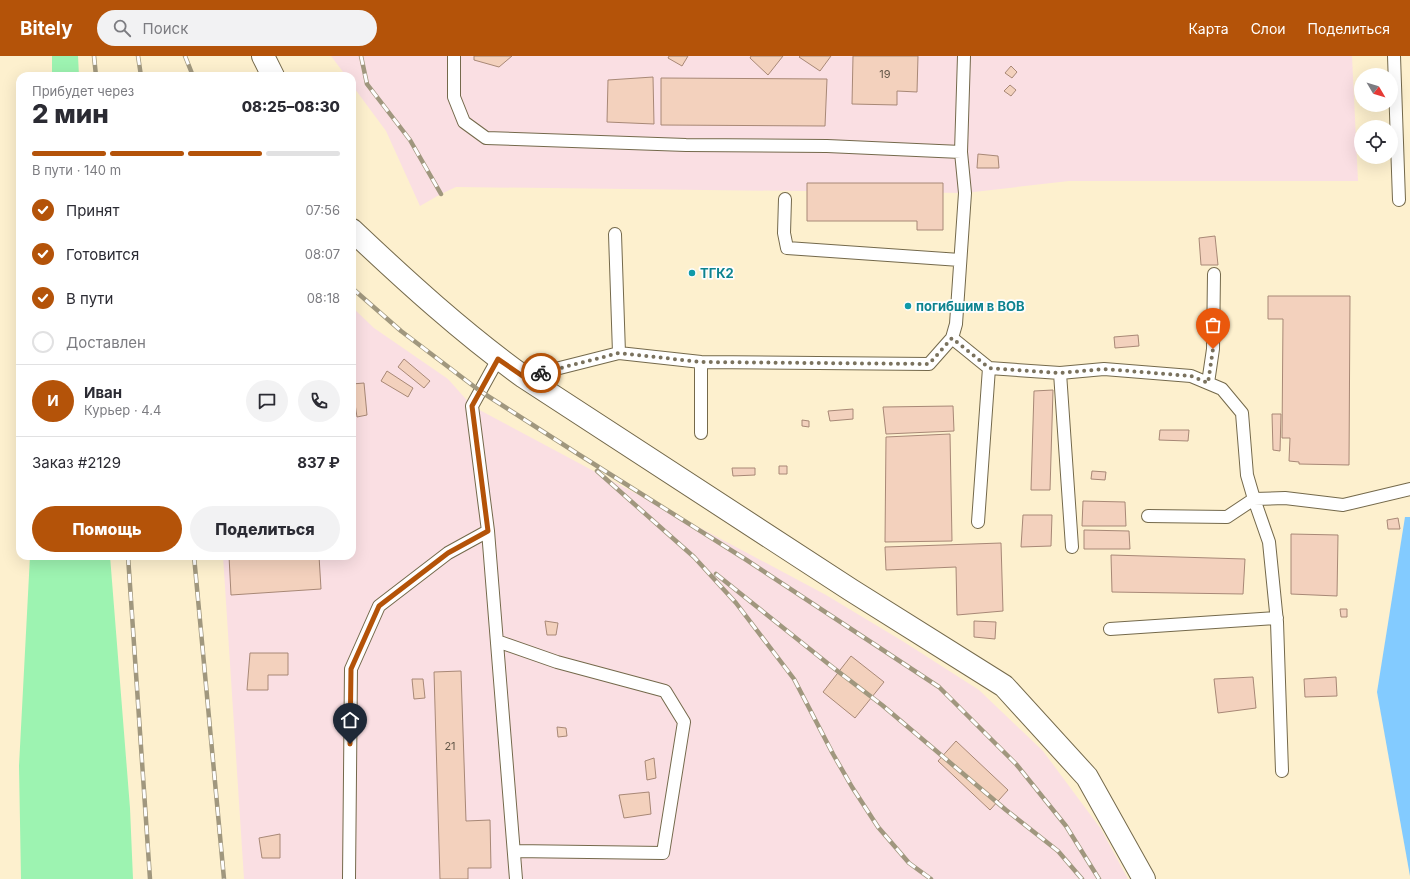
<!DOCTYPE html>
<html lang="ru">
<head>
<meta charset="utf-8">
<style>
  body { margin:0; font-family:Inter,sans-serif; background:#f2f2f3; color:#2b2b33; height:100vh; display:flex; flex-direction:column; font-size:15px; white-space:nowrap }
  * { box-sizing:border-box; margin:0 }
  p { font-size:13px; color:#7c7c81 }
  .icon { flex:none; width:22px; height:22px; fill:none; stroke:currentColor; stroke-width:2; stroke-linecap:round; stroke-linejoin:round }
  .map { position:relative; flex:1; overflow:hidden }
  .sheet { position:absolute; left:16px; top:16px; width:340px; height:488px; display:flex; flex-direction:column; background:#fff; border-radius:12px; box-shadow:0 4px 16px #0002 }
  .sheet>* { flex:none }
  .needle { width:26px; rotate:128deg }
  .tools { position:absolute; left:1354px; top:12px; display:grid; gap:8px }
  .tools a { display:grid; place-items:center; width:44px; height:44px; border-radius:50%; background:#fff; box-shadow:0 4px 16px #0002; font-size:20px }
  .pin { position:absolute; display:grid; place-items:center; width:34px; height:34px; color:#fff; margin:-41px -17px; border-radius:50% 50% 50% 0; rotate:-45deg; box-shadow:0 0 4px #0007 }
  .pin .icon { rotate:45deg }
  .courier { position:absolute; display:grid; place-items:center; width:40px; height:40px; margin:-20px; border:3px solid #b45309; border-radius:50%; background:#fff; color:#222; box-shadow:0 1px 5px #0007 }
  .overview em { font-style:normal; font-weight:800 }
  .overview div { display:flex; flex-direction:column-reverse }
  .overview { display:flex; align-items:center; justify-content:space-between; height:68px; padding:0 16px }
  h1 { font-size:26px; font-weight:800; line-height:30px }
  .bar { display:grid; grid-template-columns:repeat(4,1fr); gap:6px 4px; align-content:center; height:48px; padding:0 16px }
  .bar i { height:5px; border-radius:3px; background:#e1e1e2 }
  .bar .active { background:#b45309 }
  .bar p { grid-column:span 4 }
  .line { display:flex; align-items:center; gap:10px; padding:0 16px; border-top:1px solid #e1e1e2 }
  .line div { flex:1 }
  .round { display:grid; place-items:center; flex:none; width:42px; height:42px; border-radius:21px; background:#f2f2f3 }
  ol { padding:0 16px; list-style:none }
  li { display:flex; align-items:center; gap:12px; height:44px }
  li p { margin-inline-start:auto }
  li .icon { padding:4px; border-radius:50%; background:#b45309; color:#fff; stroke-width:4 }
  li:last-child { color:#7c7c81 }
  li i { width:22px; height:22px; border:2px solid #e1e1e2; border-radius:50% }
  .cta { display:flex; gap:8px; margin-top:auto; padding:8px 16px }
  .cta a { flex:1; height:46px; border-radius:24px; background:#b45309; color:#fff; font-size:16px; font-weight:800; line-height:46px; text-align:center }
  .cta a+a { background:#f2f2f3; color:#2b2b33 }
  header { display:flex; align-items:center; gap:24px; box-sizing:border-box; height:56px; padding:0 20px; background:#b45309; color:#fff }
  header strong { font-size:19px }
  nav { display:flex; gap:22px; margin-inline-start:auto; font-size:14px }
  .search { width:280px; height:36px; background:#f2f2f3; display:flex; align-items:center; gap:10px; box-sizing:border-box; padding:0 14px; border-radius:22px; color:#7c7c81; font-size:15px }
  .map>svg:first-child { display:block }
  .industrial { fill:#fadfe3 }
  .green { fill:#9df3b1 }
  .water { fill:#83cbff }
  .building { fill:#f3d1bd; stroke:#a88876 }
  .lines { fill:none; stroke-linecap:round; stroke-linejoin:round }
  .lane-casing { stroke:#74694b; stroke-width:14 }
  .street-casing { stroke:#74694b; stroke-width:24 }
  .lane { stroke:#fff; stroke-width:12 }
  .street { stroke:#fff; stroke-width:22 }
  .rail-casing { stroke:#a0977e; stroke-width:4.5 }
  .rail { stroke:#fefefe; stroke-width:3; stroke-dasharray:9; stroke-linecap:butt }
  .done { stroke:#7a725e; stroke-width:4; stroke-dasharray:0 7.2 }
  .route { stroke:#b45309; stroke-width:5 }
  .culture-dot { fill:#0f9aa8; stroke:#fefefe; stroke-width:1.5 }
  .labels { text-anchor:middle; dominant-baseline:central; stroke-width:3.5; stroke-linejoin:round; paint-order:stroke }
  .number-label { font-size:11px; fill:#635748 }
  .culture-label { font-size:13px; font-weight:bold; fill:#0d838f; stroke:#fefefe; text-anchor:start }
</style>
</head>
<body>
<header>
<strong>Bitely</strong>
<div class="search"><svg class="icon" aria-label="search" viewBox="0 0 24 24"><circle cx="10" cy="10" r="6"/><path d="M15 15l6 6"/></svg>Поиск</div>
<nav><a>Карта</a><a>Слои</a><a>Поделиться</a></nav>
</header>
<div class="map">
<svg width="1410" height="823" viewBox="0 0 1410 823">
  <rect width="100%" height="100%" fill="#fdf0ce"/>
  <path class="industrial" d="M331 0H1352L1358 125H1069L965 137 456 131 441 138 420 150 386 75 352 29V20H346Z
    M352 251 374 272 448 323 472 350 826 539 904 586 979 634 1043 695 1101 773 1128 823H244L223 500H352Z"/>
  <path class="green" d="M52 0H78L79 20H52Z
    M30 500H110L130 752 133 823H21L19 710Z"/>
  <path class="water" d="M1405 461H1410V820L1377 636Z"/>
  <path class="building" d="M474 0H512L499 11 474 4Z
    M669 0H688L682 10 668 2Z
    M751 0H783L768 19 750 2Z
    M800 0H831L820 15 799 1Z
    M853 0H918L917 36 897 35V49L852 48Z
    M1011 10 1017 16 1012 22 1005 17Z
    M653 21 654 68 607 66 608 24Z
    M661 22 827 23 825 70 661 69Z
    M1010 29 1016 34 1011 40 1004 35Z
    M978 98 998 100 999 112H977Z
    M807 127H943V174H917V165H807Z
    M1215 180 1218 209H1201L1199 182Z
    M1268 240H1350L1349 409 1299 408V406L1289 405 1290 382H1282L1283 263H1268Z
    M1138 279 1139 290 1115 292 1114 281Z
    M404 303 430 325 424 332 398 311Z
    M387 315 413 332 408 341 381 325Z
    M364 327 367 359 357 361 352 328Z
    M1053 334 1050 434H1031L1034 335Z
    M953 350 954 375 886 378 883 351Z
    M853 353V363L830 365 828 355Z
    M1272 358H1281L1280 395 1273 394Z
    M802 364 809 365V371L802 370Z
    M1160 374H1189L1188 385 1159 384Z
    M950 378 952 485 885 486 886 381Z
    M779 410H787V418H779Z
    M732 412H755V419L733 420Z
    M1092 415 1106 416 1105 424 1091 423Z
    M1083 445 1125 446 1126 470H1082Z
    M1023 459H1052L1051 490 1021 491Z
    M1398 462 1400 473H1388L1387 464Z
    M1084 474 1129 475 1130 493H1084Z
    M1291 478 1338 479 1337 540 1291 538Z
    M1001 487 1003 555 957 559 956 511 886 514 885 491Z
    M1111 499 1245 503 1243 538 1112 536Z
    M229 500H319L321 533 231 539Z
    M1340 553H1347V561H1341Z
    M545 565 558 567 556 579H547Z
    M974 565 996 566 995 583 974 581Z
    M250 597H288V619H268V634H247Z
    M851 600 884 626 855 662 823 636Z
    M461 615 466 765 490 764 491 812H468V823H440L434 616Z
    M1253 621 1256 652 1218 657 1214 623Z
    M1336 621 1337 640 1305 641 1304 623Z
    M412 623H423L425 642 414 643Z
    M557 671 566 672 567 680 558 681Z
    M956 685 1008 734 990 754 938 705Z
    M654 702 656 722 647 724 645 705Z
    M649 736 651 758 624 762 619 739Z
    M280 778V802H262L259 782Z"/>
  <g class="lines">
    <g class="lane-casing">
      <path id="lane" d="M454 0V41L464 66 486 82 686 89 827 90 961 96
        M1394 0 1399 144
        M785 143 784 177 787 192 960 204
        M615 178 619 297
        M952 282 989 312 1060 317 1104 313 1191 320 1222 333 1242 357 1247 419 1254 443 1269 486 1277 566 1282 715
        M498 303 472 350 488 475 516 823
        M1060 317 1072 491
        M524 321 619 297 701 306 929 308 952 282 956 268 965 137 961 96 964 0
        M1208 327 1213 293 1214 218
        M701 377V306
        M1148 460 1227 461 1254 443 1285 442 1343 449 1410 433
        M978 466 989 312
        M1110 573 1277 562
        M497 585 557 606 665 635 684 666 663 797 514 795
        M349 823 351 613 379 550 448 497 488 475"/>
    </g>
    <g class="street-casing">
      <path id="street" d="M263 0 273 20
        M352 174C407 226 463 277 524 321L851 534 1004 630 1087 721 1144 823"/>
    </g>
    <use href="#lane" class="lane"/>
    <use href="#street" class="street"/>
    <g class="rail-casing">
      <path id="rail" d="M94 0 96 20
        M138 0 141 20
        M185 0 193 20
        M361 0 367 28 410 84 441 138
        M352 232 401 275 480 335 578 398 745 503 939 631 1016 708 1066 770 1099 823
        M597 415 694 501 736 547 794 623 833 698 852 731 878 771 909 807 931 823
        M128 500 150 823
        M194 500 224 823
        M716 518 831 610 882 649 1006 754 1058 795 1082 823"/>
    </g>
    <use href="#rail" class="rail"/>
  </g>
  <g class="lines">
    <path class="done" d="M541 317 619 297 701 306 929 308 952 282 989 312 1060 317 1104 313 1191 320 1208 327 1213 293"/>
    <path class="route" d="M350 688 351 613 379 550 448 497 488 475 472 350 498 303 524 321 541 317"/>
  </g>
  <g class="culture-dot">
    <circle cx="692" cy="217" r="4"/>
    <circle cx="908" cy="250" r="4"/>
  </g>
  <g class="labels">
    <g class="number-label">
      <text x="885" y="18">19</text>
      <text x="450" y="690">21</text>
    </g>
    <g class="culture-label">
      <text x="700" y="217">ТГК2</text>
      <text x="916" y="250">погибшим в ВОВ</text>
    </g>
  </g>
</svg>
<div class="tools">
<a><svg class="needle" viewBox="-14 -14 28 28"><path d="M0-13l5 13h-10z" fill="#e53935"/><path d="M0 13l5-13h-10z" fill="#7c7c81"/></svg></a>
<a><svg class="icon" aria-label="locate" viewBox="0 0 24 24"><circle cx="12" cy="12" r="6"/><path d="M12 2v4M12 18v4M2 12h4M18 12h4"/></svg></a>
</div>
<div class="pin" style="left:1213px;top:293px;background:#ea580c"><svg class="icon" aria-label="bag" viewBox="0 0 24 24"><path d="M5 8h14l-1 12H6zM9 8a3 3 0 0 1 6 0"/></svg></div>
<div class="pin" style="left:350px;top:688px;background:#1f2937"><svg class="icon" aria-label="home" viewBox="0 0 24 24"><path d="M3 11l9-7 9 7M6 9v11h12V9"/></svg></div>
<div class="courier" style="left:541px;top:317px"><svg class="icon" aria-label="bike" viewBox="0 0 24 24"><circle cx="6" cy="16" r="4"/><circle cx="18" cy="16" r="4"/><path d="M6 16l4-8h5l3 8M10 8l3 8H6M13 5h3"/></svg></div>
<section class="sheet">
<div class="overview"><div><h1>2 мин</h1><p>Прибудет через</p></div><em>08:25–08:30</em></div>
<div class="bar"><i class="active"></i><i class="active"></i><i class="active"></i><i></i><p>В пути · 140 m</p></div>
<ol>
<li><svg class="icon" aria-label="check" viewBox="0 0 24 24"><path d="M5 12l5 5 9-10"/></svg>Принят<p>07:56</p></li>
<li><svg class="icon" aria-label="check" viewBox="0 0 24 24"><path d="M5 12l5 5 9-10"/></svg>Готовится<p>08:07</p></li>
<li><svg class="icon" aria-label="check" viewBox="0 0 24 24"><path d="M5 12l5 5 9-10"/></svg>В пути<p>08:18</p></li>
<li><i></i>Доставлен</li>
</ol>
<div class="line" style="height:72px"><b class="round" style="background:#b45309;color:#fff">И</b><div><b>Иван</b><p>Курьер · 4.4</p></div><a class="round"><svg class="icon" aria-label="chat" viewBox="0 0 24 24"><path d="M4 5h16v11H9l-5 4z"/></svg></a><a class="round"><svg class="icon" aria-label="phone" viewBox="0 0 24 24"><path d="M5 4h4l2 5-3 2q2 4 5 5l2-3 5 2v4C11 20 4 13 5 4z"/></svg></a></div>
<div class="line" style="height:52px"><div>Заказ #2129</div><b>837 ₽</b></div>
<div class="cta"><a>Помощь</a><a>Поделиться</a></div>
</section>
</div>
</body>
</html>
